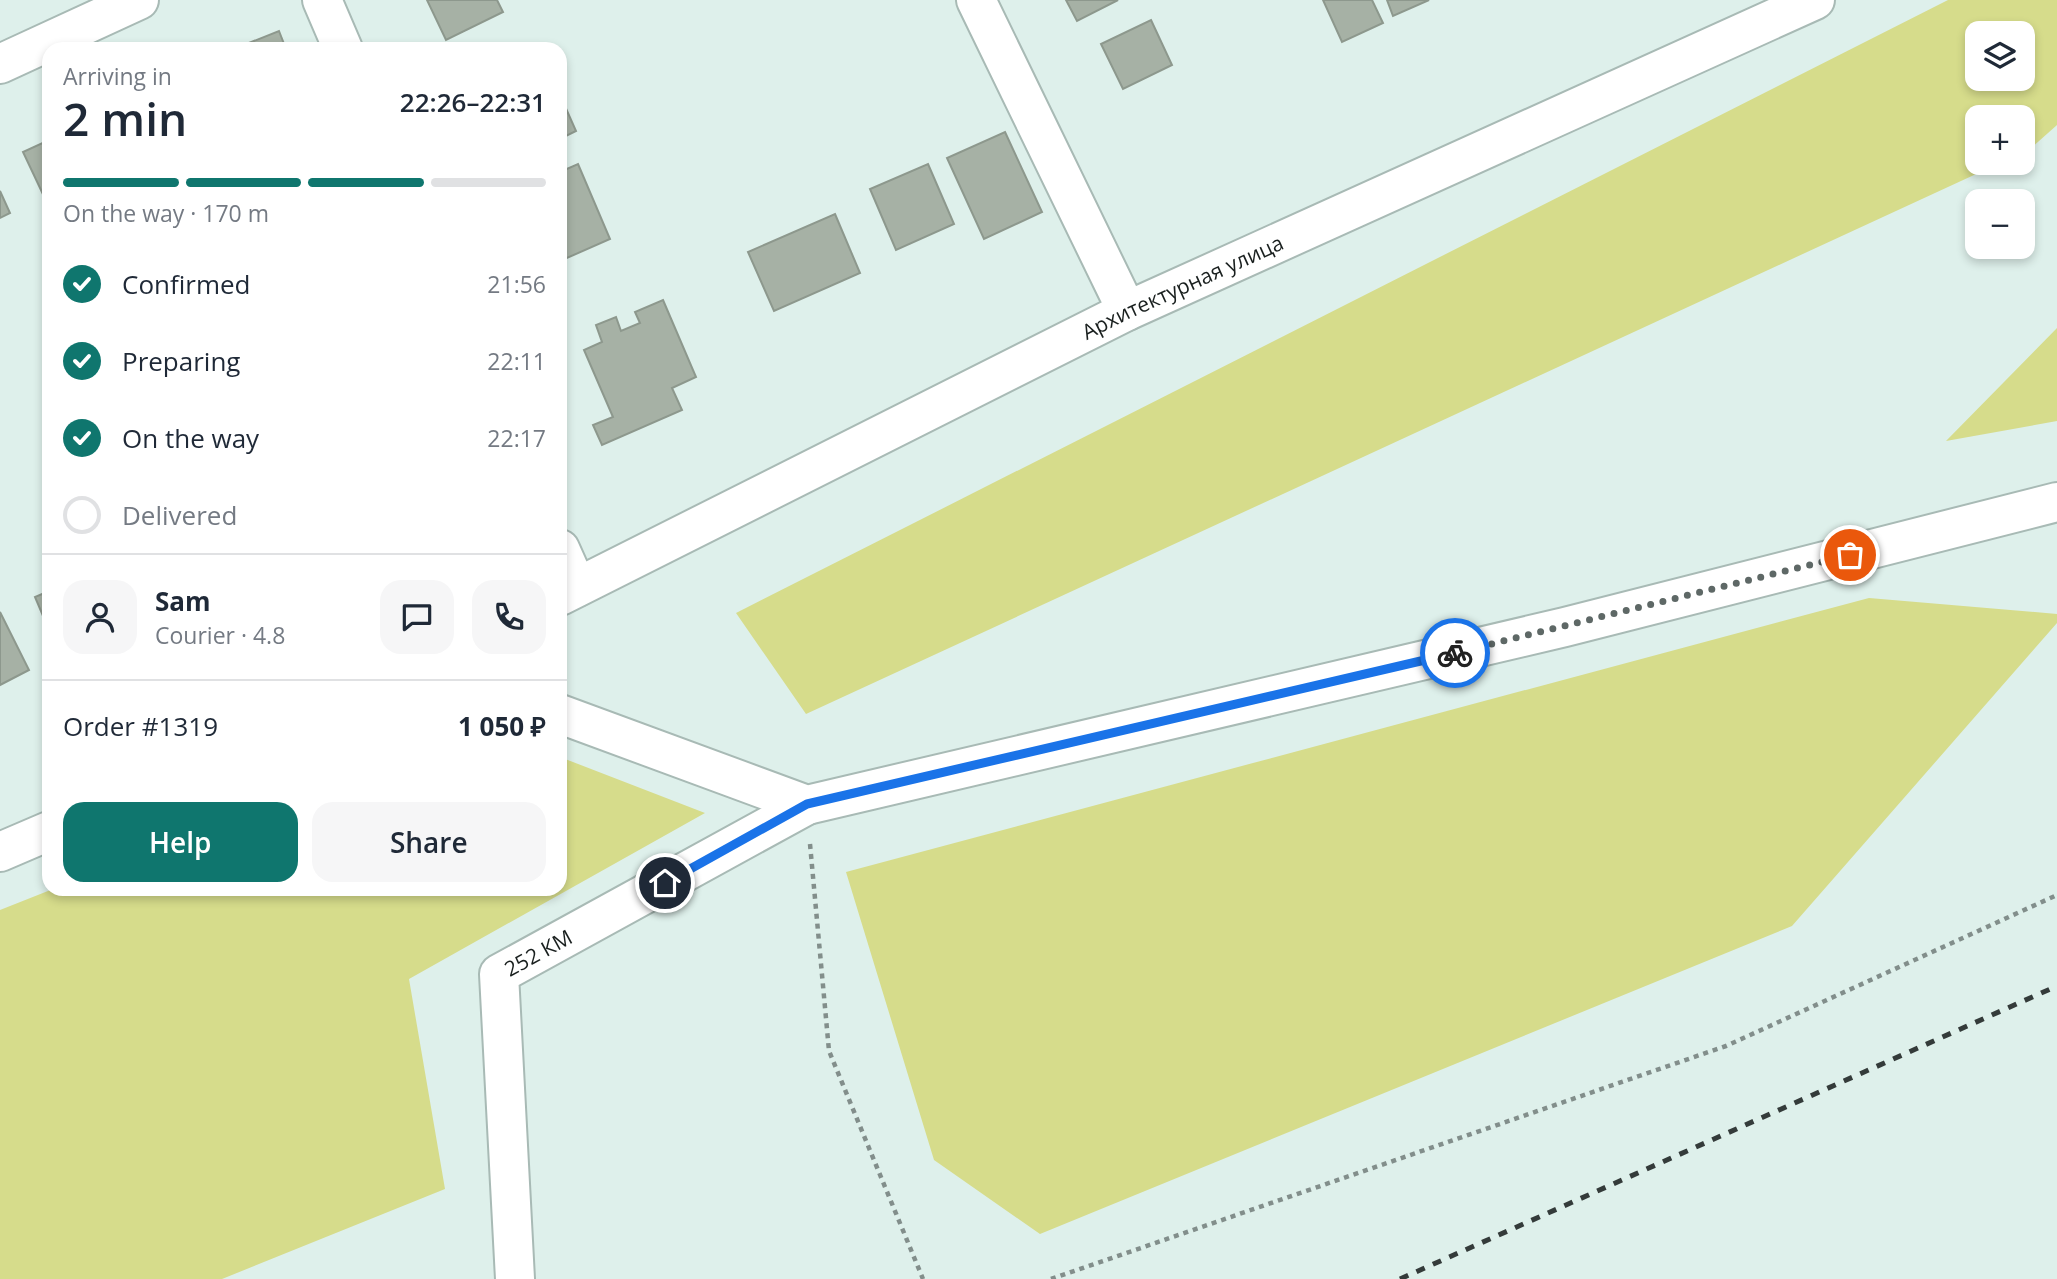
<!DOCTYPE html>
<html lang="en">
<head>
<meta charset="utf-8">
<style>
  body { margin:0; font-family:"Open Sans",sans-serif; background:#f6f6f7; color:#1f2937; height:100vh; display:flex; flex-direction:column; font-size:26px; white-space:nowrap }
  * { box-sizing:border-box; margin:0 }
  p { font-size:23px; color:#747a83 }
  .icon { flex:none; width:38px; height:38px; fill:none; stroke:currentColor; stroke-width:2; stroke-linecap:round; stroke-linejoin:round }
  .map { position:relative; flex:1; overflow:hidden }
  .side { position:absolute; left:42px; top:42px; width:525px; height:854px; display:flex; flex-direction:column; background:#fff; border-radius:21px; box-shadow:0 4px 10px #0003 }
  .side>* { flex:none }
  .buttons { position:absolute; left:1965px; top:21px; display:grid; gap:14px }
  .buttons a { display:grid; place-items:center; width:70px; height:70px; border-radius:14px; background:#fff; box-shadow:0 4px 10px #0003; font-size:35px }
  .pin { position:absolute; display:grid; place-items:center; width:60px; height:60px; color:#fff; margin:-30px; border:4px solid #fff; border-radius:50%; box-shadow:0 2px 7px #0007 }
  .courier { position:absolute; display:grid; place-items:center; width:70px; height:70px; margin:-35px; border:5px solid #1a73e8; border-radius:50%; background:#fff; color:#222; box-shadow:0 2px 9px #0007 }
  .head em { font-style:normal; font-weight:600 }
  .head div { display:flex; flex-direction:column-reverse }
  .head { display:flex; align-items:center; justify-content:space-between; height:119px; padding:0 21px }
  h1 { font-size:46px; font-weight:600; line-height:52px }
  .bar { display:grid; grid-template-columns:repeat(4,1fr); gap:10px 7px; align-content:center; height:84px; padding:0 21px }
  .bar i { height:9px; border-radius:5px; background:#e0e1e3 }
  .bar .on { background:#0f766e }
  .bar p { grid-column:span 4 }
  .line { display:flex; align-items:center; gap:18px; padding:0 21px; border-top:2px solid #e0e1e3 }
  .line div { flex:1 }
  .round { display:grid; place-items:center; flex:none; width:74px; height:74px; border-radius:21px; background:#f6f6f7 }
  ol { padding:0 21px; list-style:none }
  li { display:flex; align-items:center; gap:21px; height:77px }
  li p { margin-inline-start:auto }
  li .icon { padding:7px; border-radius:50%; background:#0f766e; color:#fff; stroke-width:4 }
  li:last-child { color:#747a83 }
  li i { width:38px; height:38px; border:4px solid #e0e1e3; border-radius:50% }
  .primary-button { display:flex; gap:14px; margin-top:auto; padding:14px 21px }
  .primary-button a { flex:1; height:80px; border-radius:21px; background:#0f766e; color:#fff; font-size:28px; font-weight:600; line-height:80px; text-align:center }
  .primary-button a+a { background:#f6f6f7; color:#1f2937 }
  .map>svg:first-child { display:block }
  .green { fill:#d6dc8b; fill-rule:evenodd }
  .building { fill:#a6b1a5; stroke:#8d988d; stroke-width:2 }
  .lines { fill:none; stroke-linecap:round; stroke-linejoin:round }
  .minor-casing { stroke:#a8bab5; stroke-width:42 }
  .path { stroke:#828e8b; stroke-width:4.5; stroke-dasharray:5 5; stroke-linecap:butt }
  .minor { stroke:#fff; stroke-width:38 }
  .rail { stroke:#343b3a; stroke-width:5; stroke-dasharray:9 9; stroke-linecap:butt }
  .done { stroke:#5e6866; stroke-width:7; stroke-dasharray:0 12.6 }
  .route { stroke:#1a73e8; stroke-width:9 }
  .labels { text-anchor:middle; dominant-baseline:central; stroke-width:5; stroke-linejoin:round; paint-order:stroke }
  .street-label { font-size:21px; fill:#191f1e; stroke:#fff }
</style>
</head>
<body>
<div class="map">
<svg width="2057" height="1279" viewBox="0 0 2057 1279">
  <rect width="100%" height="100%" fill="#def0eb"/>
  <path class="green" d="M1948 0H2057V125L2030 149 2023 152V117H1978V163H2000L806 714 736 613ZM2023 33V79H1978V33Z
    M2057 328V421L1946 441Z
    M1869 598 2057 614V623L1792 926 1040 1234 934 1160 846 872Z
    M560 757 705 813 409 979 445 1189 222 1279H0V910L53 889H560Z"/>
  <path class="building" d="M427 0H497L503 12 446 40Z
    M1066 0H1118L1077 21Z
    M1323 0H1372L1383 23 1342 42Z
    M1387 0H1429L1393 16Z
    M1151 20 1172 65 1123 89 1101 44Z
    M279 31 286 49H234Z
    M560 95 576 131 560 139Z
    M1005 132 1042 212 984 239 947 158Z
    M49 140V207L23 152Z
    M578 164 610 239 560 261V172Z
    M928 164 954 224 896 250 870 189Z
    M0 191 10 213 0 218Z
    M835 214 860 273 774 311 748 252Z
    M663 300 696 377 672 388 682 410 602 445 593 425 613 417 584 350 602 342 596 325 616 317 621 331 640 323 635 312Z
    M49 591V630L35 597Z
    M0 612 29 670 0 685Z"/>
  <g class="lines">
    <g class="minor-casing">
      <g id="minor">
        <path d="M322 0 343 49"/>
        <path d="M976 0 1127 311"/>
        <path d="M0 64 139 0"/>
        <path d="M560 549 577 587"/>
        <path id="s1" d="M560 596 1127 311 1815 0"/>
        <path d="M560 714 807 805 1565 627 2057 502"/>
        <path d="M0 852 49 831"/>
        <path id="s2" d="M515 1279 499 974 807 805"/>
      </g>
    </g>
    <path class="path" d="M810 844 829 1051 923 1279
      M1051 1279 1726 1046 2057 895"/>
    <use href="#minor" class="minor"/>
    <path class="rail" d="M1400 1279 2057 986"/>
  </g>
  <g class="lines">
    <path class="done" d="M1455 653 1850 555"/>
    <path class="route" d="M665 883 807 804 1455 653"/>
  </g>
  <g class="labels">
    <g class="street-label">
      <text stroke="none"><textPath href="#s1" startOffset="695">Архитектурная улица</textPath></text>
      <text stroke="none"><textPath href="#s2" startOffset="350">252 КМ</textPath></text>
    </g>
  </g>
</svg>
<div class="buttons">
<a><svg class="icon" aria-label="layers" viewBox="0 0 24 24"><path d="M12 4l9 5-9 5-9-5zM3 14l9 5 9-5"/></svg></a>
<a>+</a>
<a>−</a>
</div>
<div class="pin" style="left:1850px;top:555px;background:#ea580c"><svg class="icon" aria-label="bag" viewBox="0 0 24 24"><path d="M5 8h14l-1 12H6zM9 8a3 3 0 0 1 6 0"/></svg></div>
<div class="pin" style="left:665px;top:883px;background:#1f2937"><svg class="icon" aria-label="home" viewBox="0 0 24 24"><path d="M3 11l9-7 9 7M6 9v11h12V9"/></svg></div>
<div class="courier" style="left:1455px;top:653px"><svg class="icon" aria-label="bike" viewBox="0 0 24 24"><circle cx="6" cy="16" r="4"/><circle cx="18" cy="16" r="4"/><path d="M6 16l4-8h5l3 8M10 8l3 8H6M13 5h3"/></svg></div>
<section class="side">
<div class="head"><div><h1>2 min</h1><p>Arriving in</p></div><em>22:26–22:31</em></div>
<div class="bar"><i class="on"></i><i class="on"></i><i class="on"></i><i></i><p>On the way · 170 m</p></div>
<ol>
<li><svg class="icon" aria-label="check" viewBox="0 0 24 24"><path d="M5 12l5 5 9-10"/></svg>Confirmed<p>21:56</p></li>
<li><svg class="icon" aria-label="check" viewBox="0 0 24 24"><path d="M5 12l5 5 9-10"/></svg>Preparing<p>22:11</p></li>
<li><svg class="icon" aria-label="check" viewBox="0 0 24 24"><path d="M5 12l5 5 9-10"/></svg>On the way<p>22:17</p></li>
<li><i></i>Delivered</li>
</ol>
<div class="line" style="height:126px"><a class="round"><svg class="icon" aria-label="person" viewBox="0 0 24 24"><circle cx="12" cy="8" r="4"/><path d="M4 21q1-7 8-7t8 7"/></svg></a><div><b>Sam</b><p>Courier · 4.8</p></div><a class="round"><svg class="icon" aria-label="chat" viewBox="0 0 24 24"><path d="M4 5h16v11H9l-5 4z"/></svg></a><a class="round"><svg class="icon" aria-label="phone" viewBox="0 0 24 24"><path d="M5 4h4l2 5-3 2q2 4 5 5l2-3 5 2v4C11 20 4 13 5 4z"/></svg></a></div>
<div class="line" style="height:91px"><div>Order #1319</div><b>1 050 ₽</b></div>
<div class="primary-button"><a>Help</a><a>Share</a></div>
</section>
</div>
</body>
</html>
